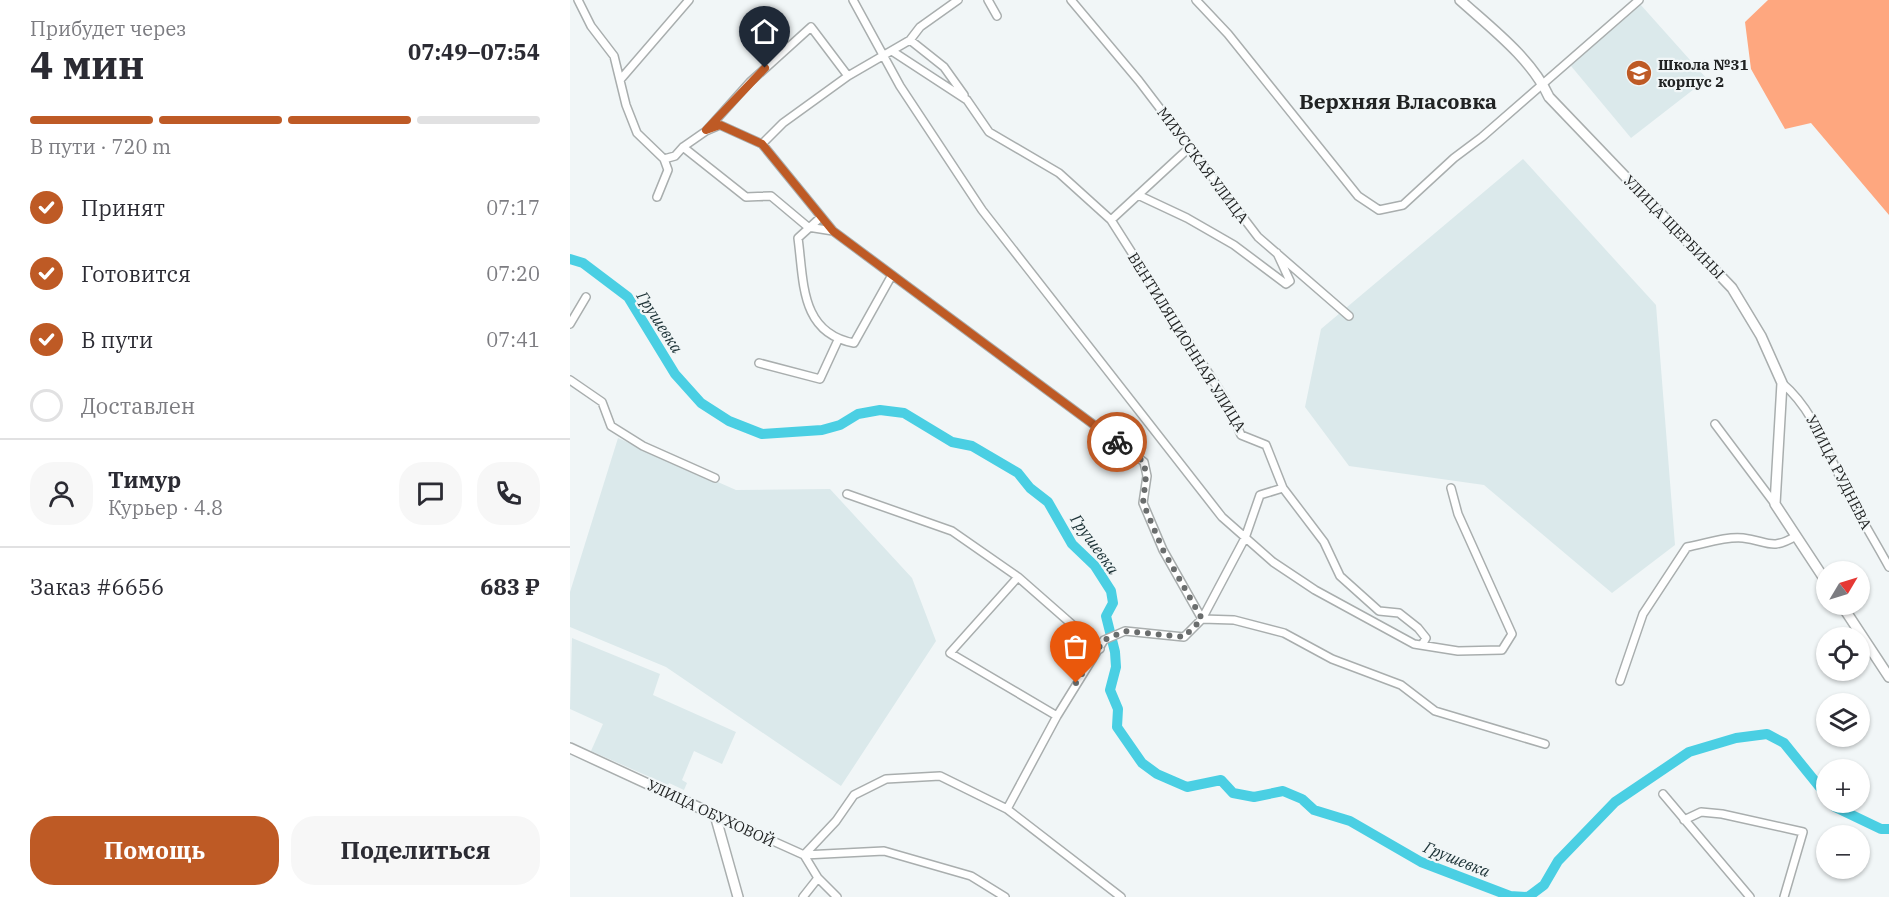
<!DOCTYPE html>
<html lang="ru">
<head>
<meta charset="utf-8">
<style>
  body { margin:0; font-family:"IBM Plex Serif",serif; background:#f7f7f7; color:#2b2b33; height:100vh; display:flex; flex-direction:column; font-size:22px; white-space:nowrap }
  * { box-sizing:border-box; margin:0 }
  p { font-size:20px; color:#7c7c81 }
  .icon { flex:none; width:33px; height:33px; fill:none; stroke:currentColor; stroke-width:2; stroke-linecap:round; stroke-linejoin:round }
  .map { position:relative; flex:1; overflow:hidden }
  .drawer { display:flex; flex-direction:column; background:#fff; width:570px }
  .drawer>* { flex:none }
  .needle { width:39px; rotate:52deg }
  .buttons { position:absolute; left:1246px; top:561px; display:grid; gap:12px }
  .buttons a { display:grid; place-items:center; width:54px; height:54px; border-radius:50%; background:#fff; box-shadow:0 2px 4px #0004; font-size:30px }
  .pin { position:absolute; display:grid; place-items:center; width:51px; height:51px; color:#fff; margin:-62px -26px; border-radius:50% 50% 50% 0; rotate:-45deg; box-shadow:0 0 6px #0007 }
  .pin .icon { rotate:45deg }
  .courier { position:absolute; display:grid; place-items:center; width:60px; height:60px; margin:-30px; border:4px solid #be5a25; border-radius:50%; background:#fff; color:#222; box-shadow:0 2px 8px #0007 }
  .headline em { font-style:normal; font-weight:700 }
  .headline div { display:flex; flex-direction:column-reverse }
  .headline { display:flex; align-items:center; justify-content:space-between; height:102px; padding:0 30px }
  h1 { font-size:39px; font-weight:700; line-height:45px }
  .bar { display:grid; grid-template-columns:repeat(4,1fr); gap:9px 6px; align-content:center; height:72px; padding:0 30px }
  .bar i { height:8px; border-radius:4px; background:#e1e1e2 }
  .bar .selected { background:#be5a25 }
  .bar p { grid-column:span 4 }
  .line { display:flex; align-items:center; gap:15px; padding:0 30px; border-top:2px solid #e1e1e2 }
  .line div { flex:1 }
  .round { display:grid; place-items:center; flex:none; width:63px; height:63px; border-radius:24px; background:#f7f7f7 }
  ol { padding:0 30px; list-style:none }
  li { display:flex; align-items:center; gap:18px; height:66px }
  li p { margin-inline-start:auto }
  li .icon { padding:6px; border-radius:50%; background:#be5a25; color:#fff; stroke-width:4 }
  li:last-child { color:#7c7c81 }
  li i { width:33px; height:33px; border:3px solid #e1e1e2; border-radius:50% }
  .cta { display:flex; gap:12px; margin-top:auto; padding:12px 30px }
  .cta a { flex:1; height:69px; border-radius:24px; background:#be5a25; color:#fff; font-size:24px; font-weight:700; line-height:69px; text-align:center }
  .cta a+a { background:#f7f7f7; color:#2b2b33 }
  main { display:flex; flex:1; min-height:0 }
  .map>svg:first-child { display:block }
  .built { fill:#dbe9eb }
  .forest { fill:#fea77f }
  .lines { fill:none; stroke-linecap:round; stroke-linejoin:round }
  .river { stroke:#4acfe3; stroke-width:10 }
  .street-casing { stroke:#a9aeae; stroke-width:10 }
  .secondary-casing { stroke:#a9aeae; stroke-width:12 }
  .street { stroke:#fff; stroke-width:7 }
  .secondary { stroke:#fff; stroke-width:9 }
  .done { stroke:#6a6d6d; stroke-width:6; stroke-dasharray:0 10.8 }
  .route { stroke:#be5a25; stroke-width:8 }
  .labels { text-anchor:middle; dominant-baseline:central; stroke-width:4.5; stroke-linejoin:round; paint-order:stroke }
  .poi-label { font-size:15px; font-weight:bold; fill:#212323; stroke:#f1f6f7; text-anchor:start }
  .street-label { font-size:15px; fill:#212323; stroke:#f1f6f7 }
  .water-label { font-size:16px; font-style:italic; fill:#1b3135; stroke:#f1f6f7 }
  .district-label { font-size:21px; font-weight:bold; fill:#212323; stroke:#f1f6f7 }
</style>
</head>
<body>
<main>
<section class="drawer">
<div class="headline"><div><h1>4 мин</h1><p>Прибудет через</p></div><em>07:49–07:54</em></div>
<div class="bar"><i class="selected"></i><i class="selected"></i><i class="selected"></i><i></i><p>В пути · 720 m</p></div>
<ol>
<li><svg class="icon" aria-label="check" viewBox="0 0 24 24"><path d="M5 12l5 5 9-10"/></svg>Принят<p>07:17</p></li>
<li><svg class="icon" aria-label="check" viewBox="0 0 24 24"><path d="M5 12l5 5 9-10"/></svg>Готовится<p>07:20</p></li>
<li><svg class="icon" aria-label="check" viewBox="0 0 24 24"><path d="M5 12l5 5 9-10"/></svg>В пути<p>07:41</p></li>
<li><i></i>Доставлен</li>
</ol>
<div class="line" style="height:108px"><a class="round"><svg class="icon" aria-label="person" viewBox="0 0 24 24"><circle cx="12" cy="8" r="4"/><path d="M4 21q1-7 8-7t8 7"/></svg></a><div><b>Тимур</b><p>Курьер · 4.8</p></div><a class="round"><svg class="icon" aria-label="chat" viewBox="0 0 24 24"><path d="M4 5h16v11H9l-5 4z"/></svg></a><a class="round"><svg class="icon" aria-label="phone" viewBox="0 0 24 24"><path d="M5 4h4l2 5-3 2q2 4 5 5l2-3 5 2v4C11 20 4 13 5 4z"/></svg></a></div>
<div class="line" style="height:78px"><div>Заказ #6656</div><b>683 ₽</b></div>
<div class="cta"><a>Помощь</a><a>Поделиться</a></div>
</section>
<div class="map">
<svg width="1319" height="897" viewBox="0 0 1319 897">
  <rect width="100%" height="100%" fill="#f1f6f7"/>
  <path class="built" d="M1070 4 1137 79 1061 138 1001 66Z
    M953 159 1086 305 1105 545 1042 593 914 485 779 466 735 407 751 329Z
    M48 438 166 490 260 489 342 578 366 641 271 786 96 667 0 627V592Z
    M2 638 90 674 83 695 166 732 152 764 124 751 112 780 117 783 114 790 99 783 98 785 21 751 33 724 0 709Z"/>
  <path class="forest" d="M1198 0H1319V215L1241 123 1215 129 1181 69 1175 22Z"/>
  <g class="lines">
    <path class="river" d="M0 259 13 263 58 297 105 374 131 403 159 421 192 434 252 430 270 425 288 414 310 410 334 413 382 442 402 446 448 473 460 488 478 502 502 544 525 566 541 591 543 603 536 616 545 652 546 667 540 690 548 709 547 727 572 763 587 774 617 787 651 780 663 793 684 797 713 791 732 799 744 810 780 821 851 862 940 896 958 897 974 885 988 861 1045 802 1119 752 1166 738 1197 734 1214 743 1257 796
      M1262 802 1265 807 1311 829H1319"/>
    <g class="street-casing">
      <path id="street" d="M8 0 21 26 44 56 56 105 67 133 94 159 98 170 87 197
        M283 0 330 86 412 210 652 517 703 562 745 590 844 644 888 651 932 650 942 634 888 514 881 488
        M418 0 427 16
        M501 0 569 81 688 237 779 316
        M626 0 658 34 788 196 809 210 833 205 884 158 912 137 1069 0
        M340 40 374 67 394 95
        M322 51 397 100 419 132 489 173 541 220 655 399 671 435 696 445 713 488 754 542 770 576 809 611 829 613 848 628 856 638 852 645
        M50 80 119 0
        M136 131 150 125 192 144 263 231 574 462 577 476 573 503 593 550 632 619 614 637 555 631 534 640 487 716 437 809
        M192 144 213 123 278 76 340 40 350 27 388 0
        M113 147 176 197 201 196 238 227 263 231
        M94 159 105 156 113 147 136 131 180 82 241 27 278 76
        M568 195 617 218 664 245 716 284 720 281 707 253
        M251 217 228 238C234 282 230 333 284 343L322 275
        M541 220 620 147
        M0 324 16 297
        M189 363 250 379 268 340
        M0 380 32 402 41 426 73 446 145 478
        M1212 383C1244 410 1257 452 1276 490 1289 516 1305 541 1319 567
        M1145 424 1205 504
        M713 488 690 495 675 538 632 619 664 620 714 633 762 659 831 685 865 711 975 744
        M277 494 382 531 448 577 530 649
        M448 577 380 653 487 716
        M1050 681 1073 614 1117 547C1134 544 1156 536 1173 538 1198 541 1201 551 1226 536
        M1093 794 1180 897
        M145 815 234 855 248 878 267 897
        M1114 820 1131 812 1152 814 1233 832 1214 897
        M234 855 266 821 284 795 316 779 370 776 437 809 551 897
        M234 855 314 851 401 876 435 897
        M233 897 248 878"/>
    </g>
    <g class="secondary-casing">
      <path id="secondary" d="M890 0C921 28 961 58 979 97L1162 288 1191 336 1212 383 1205 504 1257 583
        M1271 604 1319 677
        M0 748 145 815 168 897"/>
    </g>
    <use href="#street" class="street"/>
    <use href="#secondary" class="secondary"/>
  </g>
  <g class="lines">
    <path class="done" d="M506 683 534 640 555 631 614 637 632 619 593 550 573 503 576 476 574 462 547 442"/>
    <path class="route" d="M195 68 136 130 150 125 192 144 263 231 547 442"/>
  </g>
  <defs>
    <g id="school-disc" transform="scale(1.35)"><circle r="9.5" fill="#be5a25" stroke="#f1f6f7"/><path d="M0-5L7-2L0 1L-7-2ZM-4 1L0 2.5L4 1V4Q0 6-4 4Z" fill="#fff"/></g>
  </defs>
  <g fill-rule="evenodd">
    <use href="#school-disc" x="1069" y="73"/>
  </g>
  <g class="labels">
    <g class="poi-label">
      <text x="1088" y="64">Школа №31<tspan x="1088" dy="17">корпус 2</tspan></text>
    </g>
    <g class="street-label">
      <text transform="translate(633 165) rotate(53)">МИУССКАЯ УЛИЦА</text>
      <text transform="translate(1104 227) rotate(46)">УЛИЦА ЩЕРБИНЫ</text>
      <text transform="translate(617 342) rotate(58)">ВЕНТИЛЯЦИОННАЯ УЛИЦА</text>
      <text transform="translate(1269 472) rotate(63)">УЛИЦА РУДНЕВА</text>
      <text transform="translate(141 813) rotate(25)">УЛИЦА ОБУХОВОЙ</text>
    </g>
    <g class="water-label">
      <text transform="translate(90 322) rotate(57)">Грушевка</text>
      <text transform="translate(525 544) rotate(54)">Грушевка</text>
      <text transform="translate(887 859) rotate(22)">Грушевка</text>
    </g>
    <g class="district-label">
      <text x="828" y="101">Верхняя Власовка</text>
    </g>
  </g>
</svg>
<div class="buttons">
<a><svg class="needle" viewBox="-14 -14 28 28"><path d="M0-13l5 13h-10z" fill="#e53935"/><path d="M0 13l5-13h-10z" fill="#7c7c81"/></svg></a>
<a><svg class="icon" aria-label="locate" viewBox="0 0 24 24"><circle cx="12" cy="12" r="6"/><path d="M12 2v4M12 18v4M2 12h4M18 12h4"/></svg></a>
<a><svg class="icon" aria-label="layers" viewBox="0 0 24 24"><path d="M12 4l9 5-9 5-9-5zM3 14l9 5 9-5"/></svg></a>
<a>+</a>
<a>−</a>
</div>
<div class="pin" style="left:506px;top:683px;background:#ea580c"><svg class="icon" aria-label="bag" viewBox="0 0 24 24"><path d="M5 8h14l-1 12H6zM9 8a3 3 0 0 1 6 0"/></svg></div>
<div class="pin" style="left:195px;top:68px;background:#1f2937"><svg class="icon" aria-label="home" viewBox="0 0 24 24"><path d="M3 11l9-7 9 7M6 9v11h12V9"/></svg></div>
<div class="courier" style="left:547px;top:442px"><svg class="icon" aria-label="bike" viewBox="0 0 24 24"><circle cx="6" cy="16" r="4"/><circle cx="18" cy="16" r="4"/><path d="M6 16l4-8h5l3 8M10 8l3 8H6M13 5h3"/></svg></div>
</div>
</main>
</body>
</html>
